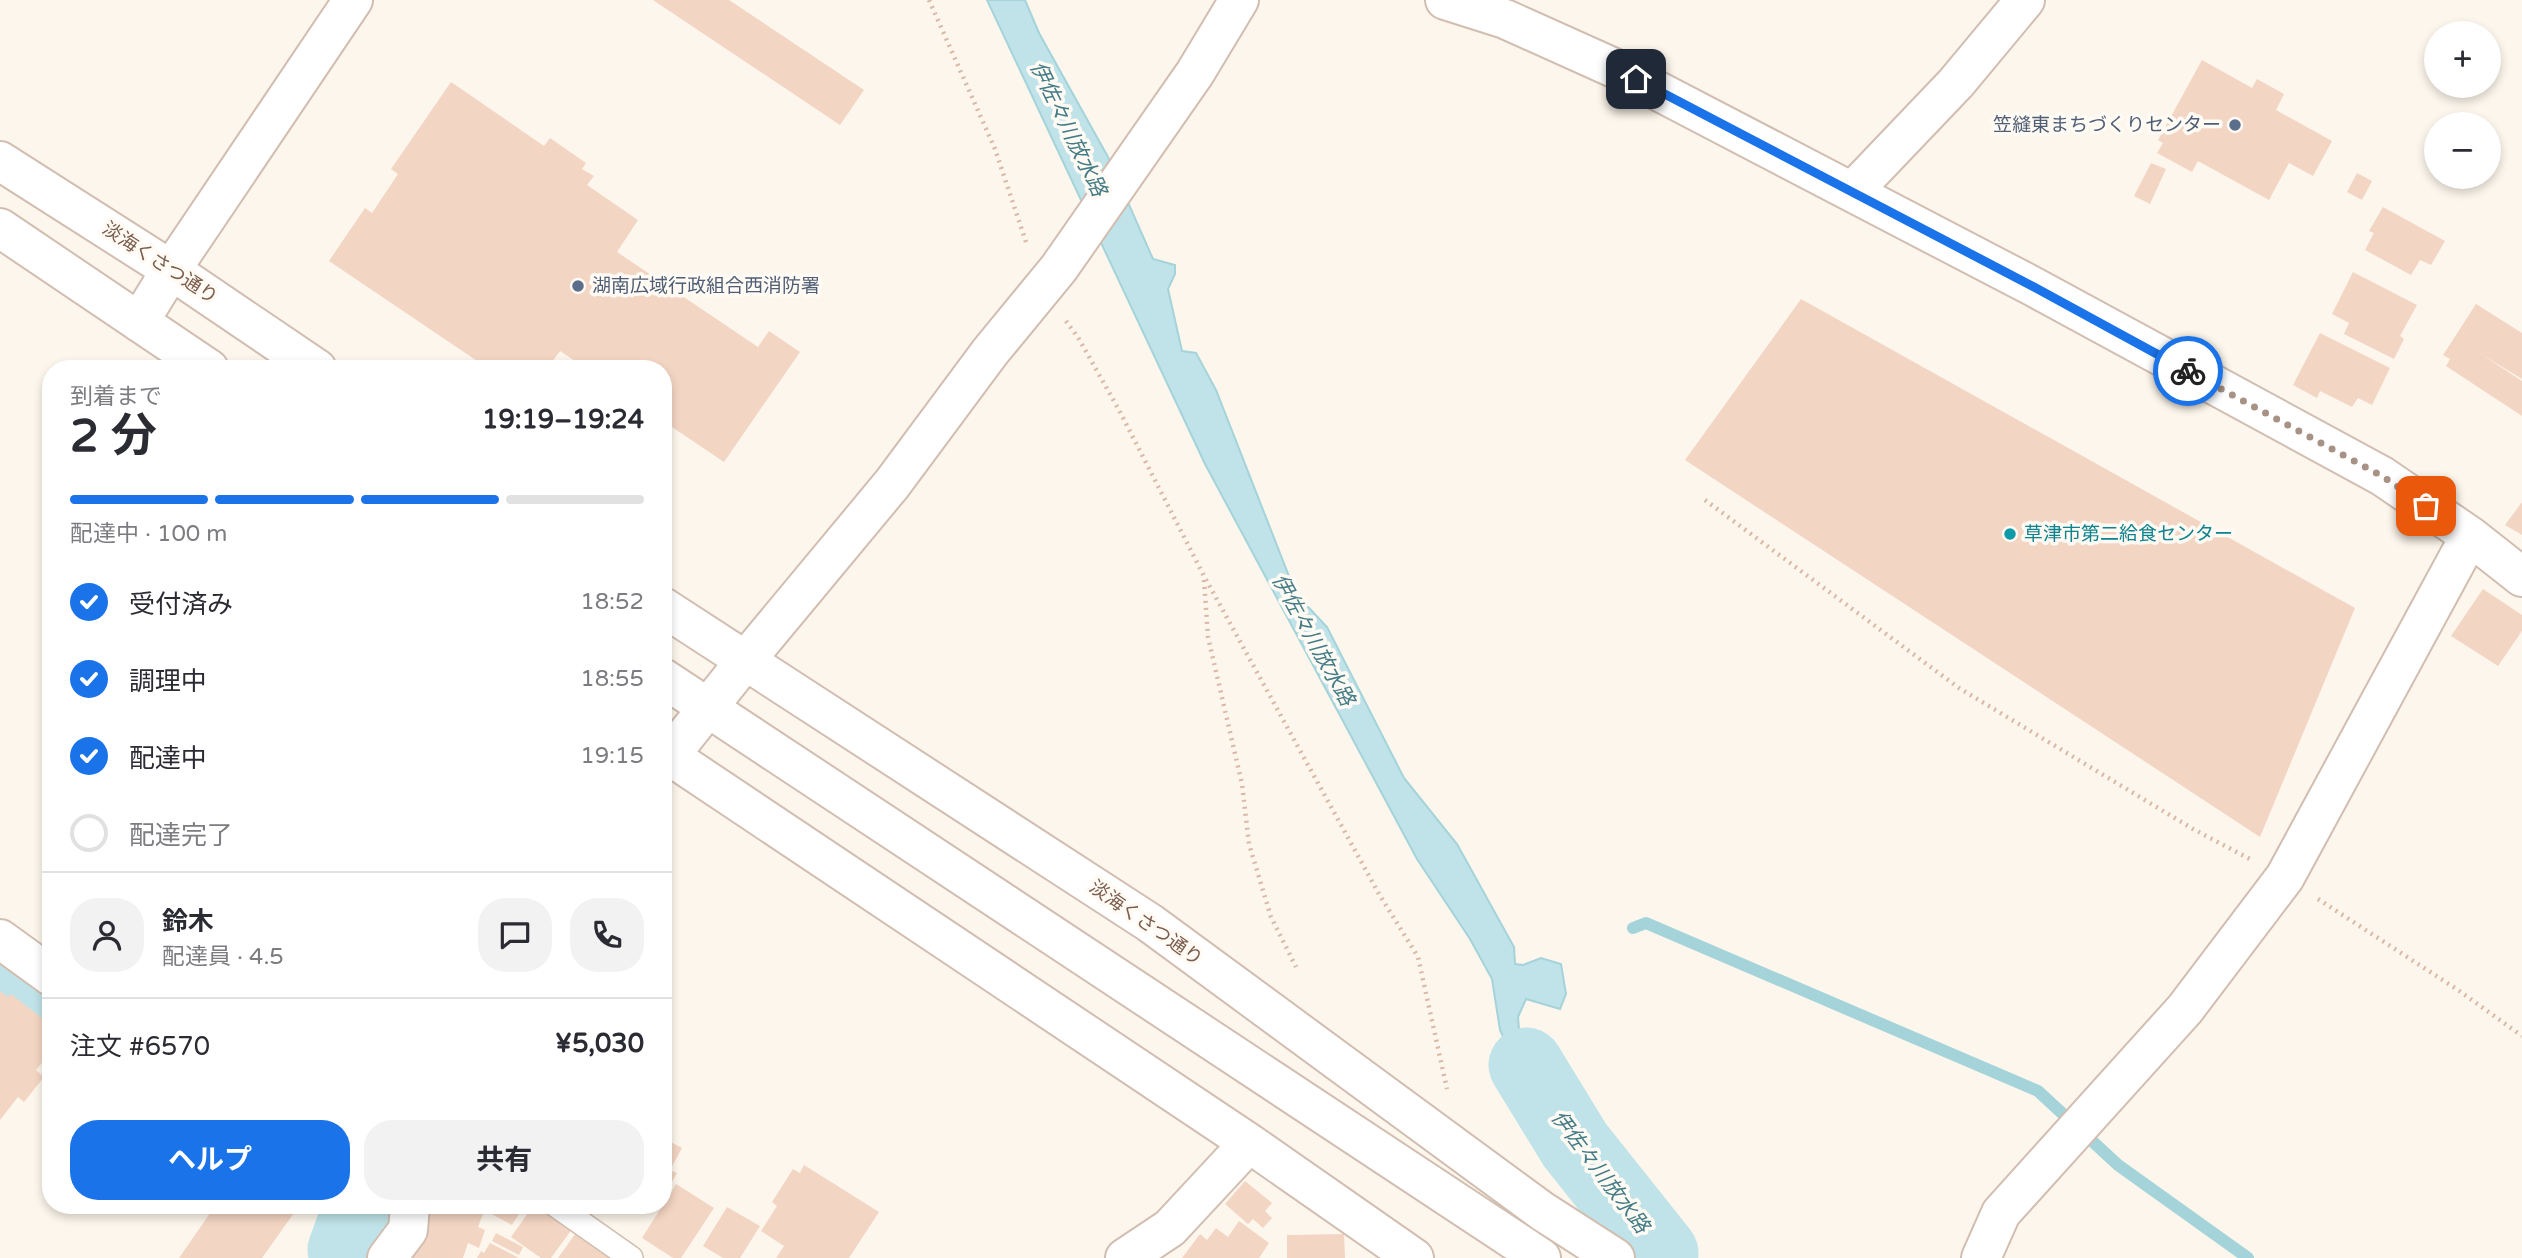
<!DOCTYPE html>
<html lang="ja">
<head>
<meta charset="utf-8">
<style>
  body { margin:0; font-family:"Varela Round","Noto Sans JP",sans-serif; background:#f2f2f3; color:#2b2b33; height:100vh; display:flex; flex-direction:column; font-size:26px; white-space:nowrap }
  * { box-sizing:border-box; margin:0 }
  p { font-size:23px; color:#7c7c81 }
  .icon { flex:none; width:38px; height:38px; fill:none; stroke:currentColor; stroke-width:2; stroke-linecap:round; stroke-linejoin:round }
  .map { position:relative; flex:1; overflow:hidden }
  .drawer { position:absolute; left:42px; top:360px; width:630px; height:854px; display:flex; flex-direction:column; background:#fff; border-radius:28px; box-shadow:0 4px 10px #0003 }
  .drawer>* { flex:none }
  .tools { position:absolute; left:2424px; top:21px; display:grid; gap:14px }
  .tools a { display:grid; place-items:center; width:77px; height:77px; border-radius:50%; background:#fff; box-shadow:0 4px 10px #0003; font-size:35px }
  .pin { position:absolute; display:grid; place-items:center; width:60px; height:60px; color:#fff; margin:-30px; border-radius:14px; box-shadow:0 4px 10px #0006 }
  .courier { position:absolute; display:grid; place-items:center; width:70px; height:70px; margin:-35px; border:5px solid #1a73e8; border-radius:50%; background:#fff; color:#222; box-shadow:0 2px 9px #0007 }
  .overview em { font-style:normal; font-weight:700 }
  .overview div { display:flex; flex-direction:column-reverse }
  .overview { display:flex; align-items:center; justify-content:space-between; height:119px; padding:0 28px }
  h1 { font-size:46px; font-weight:700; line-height:52px }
  .bar { display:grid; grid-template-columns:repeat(4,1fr); gap:10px 7px; align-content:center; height:84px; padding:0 28px }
  .bar i { height:9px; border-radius:5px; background:#e1e1e2 }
  .bar .on { background:#1a73e8 }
  .bar p { grid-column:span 4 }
  .line { display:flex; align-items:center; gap:18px; padding:0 28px; border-top:2px solid #e1e1e2 }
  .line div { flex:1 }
  .round { display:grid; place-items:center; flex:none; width:74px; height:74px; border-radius:28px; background:#f2f2f3 }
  ol { padding:0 28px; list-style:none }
  li { display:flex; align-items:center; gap:21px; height:77px }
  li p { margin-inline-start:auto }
  li .icon { padding:7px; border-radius:50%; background:#1a73e8; color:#fff; stroke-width:4 }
  li:last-child { color:#7c7c81 }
  li i { width:38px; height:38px; border:4px solid #e1e1e2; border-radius:50% }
  .action { display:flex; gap:14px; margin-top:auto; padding:14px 28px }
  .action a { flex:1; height:80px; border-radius:28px; background:#1a73e8; color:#fff; font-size:28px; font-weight:700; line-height:80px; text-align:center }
  .action a+a { background:#f2f2f3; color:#2b2b33 }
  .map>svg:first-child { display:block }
  .water { fill:#bfe3e8; stroke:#a5d3da; stroke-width:2 }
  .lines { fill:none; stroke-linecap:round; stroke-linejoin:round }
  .stream { stroke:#a5d3da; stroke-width:12 }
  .river { stroke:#bfe3e8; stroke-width:75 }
  .building { fill:#f3d5c3 }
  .service-casing { stroke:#d1beb0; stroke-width:26 }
  .minor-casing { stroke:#d1beb0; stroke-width:42 }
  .tertiary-casing { stroke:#d1beb0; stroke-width:42 }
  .path { stroke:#d9b8a5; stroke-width:4.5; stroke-dasharray:2 5; stroke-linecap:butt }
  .service { stroke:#fff; stroke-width:23 }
  .minor { stroke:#fff; stroke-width:38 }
  .tertiary { stroke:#fff; stroke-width:38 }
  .done { stroke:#a89285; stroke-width:7; stroke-dasharray:0 12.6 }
  .route { stroke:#1a73e8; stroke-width:9 }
  .service-dot { fill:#5c6f8a; stroke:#fffaf3; stroke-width:2.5 }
  .culture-dot { fill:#0f9aa8; stroke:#fffaf3; stroke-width:2.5 }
  .labels { text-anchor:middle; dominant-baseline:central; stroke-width:7; stroke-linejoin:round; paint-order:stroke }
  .service-label { font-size:19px; fill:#4e5e75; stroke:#fffaf3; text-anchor:end }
  .street-label { font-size:19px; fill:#7a5c4d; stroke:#fffaf3 }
  .culture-label { font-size:19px; fill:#0d838f; stroke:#fffaf3; text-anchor:start }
  .water-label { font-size:21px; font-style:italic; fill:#437c86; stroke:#fffaf3 }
</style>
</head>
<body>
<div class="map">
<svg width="2522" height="1258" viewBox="0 0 2522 1258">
  <rect width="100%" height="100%" fill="#fdf6ec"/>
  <path class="water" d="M987 0H1025L1039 33 1108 157 1153 259 1175 265V274L1168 289 1182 351 1196 353 1216 390 1296 594 1327 627 1404 778 1457 844 1514 947 1515 964 1523 965 1541 958 1561 964 1566 994 1560 1009 1526 999 1518 1017 1520 1042 1551 1098 1572 1124 1596 1161 1567 1145 1519 1071 1500 1030 1492 979 1470 939 1417 859 1205 464Z"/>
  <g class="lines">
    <path class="stream" d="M1633 928 1646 923 2038 1091 2118 1165 2248 1258"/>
    <path class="river" d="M0 970 51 1008
      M1526 1065 1575 1145 1661 1253
      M361 1206 345 1250 361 1258"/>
  </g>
  <path class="building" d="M653 0H729L864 90 840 125Z
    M2202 60 2252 88 2257 79 2284 94 2276 110 2332 141 2313 176 2289 163 2269 200 2198 161 2192 172 2157 153 2163 143 2158 140Z
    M451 82 544 146 550 138 586 163 582 169 594 176 587 185 638 220 617 252 758 347 769 331 800 352 724 462 663 421V369H587L560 351 547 369H489L329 261 365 208 372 213 398 174 391 169Z
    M2151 163 2166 169 2150 204 2134 196Z
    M2357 173 2372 181 2362 200 2347 192Z
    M2383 207 2445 241 2431 265 2420 260 2411 275 2365 250 2374 233 2369 231Z
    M2353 272 2417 305 2400 336 2404 339 2394 359 2344 334 2349 323 2332 314Z
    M1801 299 2355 608 2260 837 1685 460Z
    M2476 304 2522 333V379L2481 354 2522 381V416L2446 366 2450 359 2443 355Z
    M2320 333 2390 368 2372 405 2358 398 2352 407 2320 391 2317 398 2293 385Z
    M2522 502V535L2505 525Z
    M2483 589 2522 615V631L2498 666 2451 636Z
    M0 991 8 997 11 994 51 1025V1052L36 1070 44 1077 24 1102 18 1097 0 1120Z
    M663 1138 682 1148 670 1170 677 1173 670 1185 663 1181Z
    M804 1165 879 1212 849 1258H776L784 1246 761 1231 777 1206 772 1202 793 1169 800 1173Z
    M1245 1181 1272 1203 1265 1211 1272 1218 1263 1228 1253 1219 1248 1224 1225 1204Z
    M676 1184 714 1208 681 1258H673L642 1238Z
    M215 1206H299L262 1258H179Z
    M432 1206H471L470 1209 483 1214 478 1227 485 1230 479 1248 468 1243 463 1258H413Z
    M489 1206H524L512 1225 486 1211Z
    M533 1206H539L572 1229 551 1258H541L511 1237Z
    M727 1207 760 1226 740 1258H723L703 1246Z
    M1239 1221 1269 1243 1259 1258H1182L1200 1234 1207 1240 1216 1228 1228 1237Z
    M578 1230 616 1258H558Z
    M496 1233 523 1247 519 1255 492 1241Z
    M1344 1234 1345 1258H1287V1235Z
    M490 1243 519 1258H477L481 1251 484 1253Z"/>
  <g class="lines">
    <g class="service-casing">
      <path id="service" d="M557 1206 631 1258"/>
    </g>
    <g class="minor-casing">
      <path id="minor" d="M1445 0 1505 19 1614 68 2034 287 2382 476 2470 536 2522 577
        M1852 192 1956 83 2025 0
        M670 756 1249 1143 1414 1258
        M663 764 745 661 892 484 990 352 1059 268 1195 73 1239 0
        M0 939 51 976
        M387 1258 408 1230 410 1206
        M1125 1258 1170 1228 1249 1143
        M1981 1258 2001 1213 2185 1009 2285 877 2470 536"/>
    </g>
    <g class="tertiary-casing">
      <path id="tertiary" d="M0 161 171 270 317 369
        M0 228 209 369
        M139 322 171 270 353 0
        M663 607 1150 923 1542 1211 1615 1258
        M663 678 1541 1258"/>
    </g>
    <path class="path" d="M929 0 995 149 1026 242
      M1066 321 1079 339 1119 410 1204 576 1379 894 1418 957 1447 1089
      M1705 500 1959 688 2193 829 2250 859
      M1204 580 1208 637 1242 784 1249 844 1271 917 1296 967
      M2318 899 2458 990 2522 1036"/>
    <use href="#service" class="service"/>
    <use href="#minor" class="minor"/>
    <use href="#tertiary" class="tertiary"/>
  </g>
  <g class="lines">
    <path class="done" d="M2188 371 2382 476 2426 506"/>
    <path class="route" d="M1636 79 2034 287 2188 371"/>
  </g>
  <g class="service-dot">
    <circle cx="2235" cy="125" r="7"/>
    <circle cx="578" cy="286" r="7"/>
  </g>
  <circle class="culture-dot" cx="2010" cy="534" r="7"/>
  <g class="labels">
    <g class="service-label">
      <text x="2221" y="125">笠縫東まちづくりセンター</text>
      <text x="592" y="286" text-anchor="start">湖南広域行政組合西消防署</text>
    </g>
    <g class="street-label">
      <text transform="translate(160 263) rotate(33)">淡海くさつ通り</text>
      <text transform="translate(1146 923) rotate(35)">淡海くさつ通り</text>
    </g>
    <g class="culture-label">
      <text x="2024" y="534">草津市第二給食センター</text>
    </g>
    <g class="water-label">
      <text transform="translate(1068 129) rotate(64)">伊佐々川放水路</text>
      <text transform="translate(1313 640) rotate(61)">伊佐々川放水路</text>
      <text transform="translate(1600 1172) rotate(53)">伊佐々川放水路</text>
    </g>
  </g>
</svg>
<div class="tools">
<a>+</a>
<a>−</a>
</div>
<div class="pin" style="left:2426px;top:506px;background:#ea580c"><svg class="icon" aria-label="bag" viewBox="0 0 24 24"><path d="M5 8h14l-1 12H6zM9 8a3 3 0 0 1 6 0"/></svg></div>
<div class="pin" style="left:1636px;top:79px;background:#1f2937"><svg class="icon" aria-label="home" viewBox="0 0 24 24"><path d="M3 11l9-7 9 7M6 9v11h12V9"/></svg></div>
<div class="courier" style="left:2188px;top:371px"><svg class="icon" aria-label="bike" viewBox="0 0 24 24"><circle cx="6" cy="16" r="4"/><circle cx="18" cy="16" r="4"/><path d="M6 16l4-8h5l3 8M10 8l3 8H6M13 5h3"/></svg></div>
<section class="drawer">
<div class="overview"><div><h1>2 分</h1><p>到着まで</p></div><em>19:19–19:24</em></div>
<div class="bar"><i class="on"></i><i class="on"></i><i class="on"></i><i></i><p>配達中 · 100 m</p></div>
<ol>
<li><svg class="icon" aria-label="check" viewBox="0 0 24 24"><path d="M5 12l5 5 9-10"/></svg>受付済み<p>18:52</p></li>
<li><svg class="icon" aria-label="check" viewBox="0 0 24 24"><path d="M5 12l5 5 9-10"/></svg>調理中<p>18:55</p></li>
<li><svg class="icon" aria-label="check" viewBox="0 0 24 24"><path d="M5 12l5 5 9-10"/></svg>配達中<p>19:15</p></li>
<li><i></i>配達完了</li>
</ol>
<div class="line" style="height:126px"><a class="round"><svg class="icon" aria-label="person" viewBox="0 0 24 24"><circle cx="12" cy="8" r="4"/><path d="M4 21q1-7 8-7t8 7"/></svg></a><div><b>鈴木</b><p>配達員 · 4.5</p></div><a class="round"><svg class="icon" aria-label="chat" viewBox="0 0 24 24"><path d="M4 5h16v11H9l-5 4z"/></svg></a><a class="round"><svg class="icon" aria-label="phone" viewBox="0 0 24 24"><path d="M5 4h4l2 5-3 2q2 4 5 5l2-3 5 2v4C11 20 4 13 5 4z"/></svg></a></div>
<div class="line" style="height:91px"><div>注文 #6570</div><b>¥5,030</b></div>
<div class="action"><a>ヘルプ</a><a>共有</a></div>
</section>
</div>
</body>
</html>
